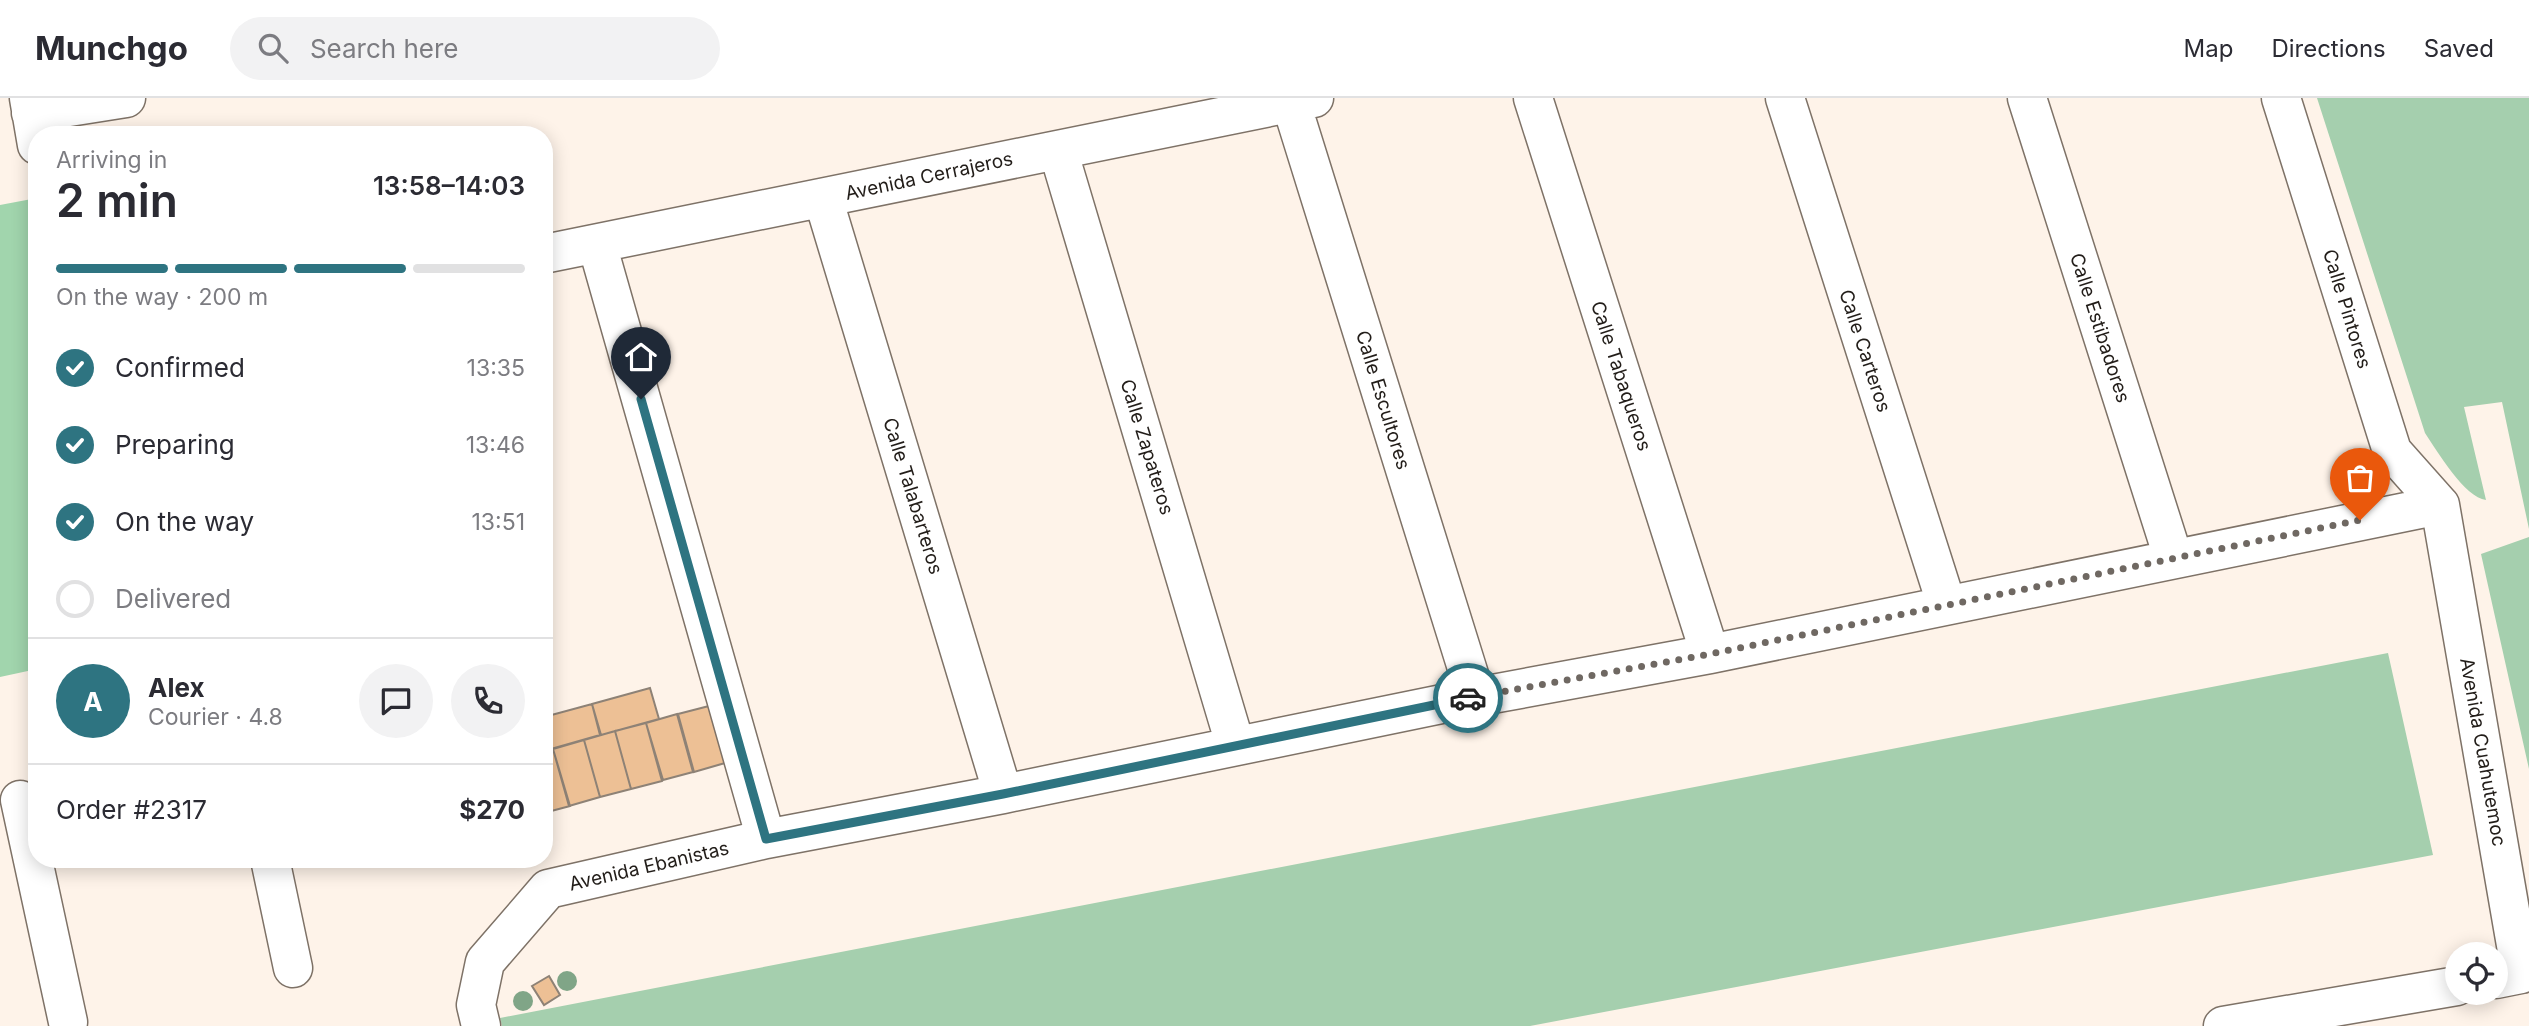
<!DOCTYPE html>
<html lang="en">
<head>
<meta charset="utf-8">
<style>
  body { margin:0; font-family:Inter,sans-serif; background:#f2f2f3; color:#2b2b33; height:100vh; display:flex; flex-direction:column; font-size:26px; white-space:nowrap }
  * { box-sizing:border-box; margin:0 }
  p { font-size:23px; color:#7c7c81 }
  .icon { flex:none; width:38px; height:38px; fill:none; stroke:currentColor; stroke-width:2; stroke-linecap:round; stroke-linejoin:round }
  .map { position:relative; flex:1; overflow:hidden }
  .details { position:absolute; left:28px; top:28px; width:525px; height:742px; display:flex; flex-direction:column; background:#fff; border-radius:28px; box-shadow:0 4px 18px #0003 }
  .details>* { flex:none }
  .fabs { position:absolute; left:2445px; top:844px; display:grid; gap:14px }
  .fabs a { display:grid; place-items:center; width:63px; height:63px; border-radius:50%; background:#fff; box-shadow:0 4px 18px #0003; font-size:35px }
  .pin { position:absolute; display:grid; place-items:center; width:60px; height:60px; color:#fff; margin:-72px -30px; border-radius:50% 50% 50% 0; rotate:-45deg; box-shadow:0 0 7px #0007 }
  .pin .icon { rotate:45deg }
  .courier { position:absolute; display:grid; place-items:center; width:70px; height:70px; margin:-35px; border:5px solid #2e7481; border-radius:50%; background:#fff; color:#222; box-shadow:0 2px 9px #0007 }
  .head em { font-style:normal; font-weight:600 }
  .head div { display:flex; flex-direction:column-reverse }
  .head { display:flex; align-items:center; justify-content:space-between; height:119px; padding:0 28px }
  h1 { font-size:46px; font-weight:600; line-height:52px }
  .bar { display:grid; grid-template-columns:repeat(4,1fr); gap:10px 7px; align-content:center; height:84px; padding:0 28px }
  .bar i { height:9px; border-radius:5px; background:#e1e1e2 }
  .bar .active { background:#2e7481 }
  .bar p { grid-column:span 4 }
  .line { display:flex; align-items:center; gap:18px; padding:0 28px; border-top:2px solid #e1e1e2 }
  .line div { flex:1 }
  .round { display:grid; place-items:center; flex:none; width:74px; height:74px; border-radius:37px; background:#f2f2f3 }
  ol { padding:0 28px; list-style:none }
  li { display:flex; align-items:center; gap:21px; height:77px }
  li p { margin-inline-start:auto }
  li .icon { padding:7px; border-radius:50%; background:#2e7481; color:#fff; stroke-width:4 }
  li:last-child { color:#7c7c81 }
  li i { width:38px; height:38px; border:4px solid #e1e1e2; border-radius:50% }
  header { display:flex; align-items:center; gap:42px; box-sizing:border-box; height:98px; padding:0 35px; background:#fff; border-bottom:2px solid #e1e1e2 }
  header strong { font-size:33px }
  nav { display:flex; gap:38px; margin-inline-start:auto; font-size:24px }
  .search { width:490px; height:63px; background:#f2f2f3; display:flex; align-items:center; gap:18px; box-sizing:border-box; padding:0 24px; border-radius:38px; color:#7c7c81; font-size:26px }
  .map>svg:first-child { display:block }
  .green { fill:#a5cfae }
  .forest { fill:#a1d5ad }
  .building { fill:#edc095; stroke:#8e8276; stroke-width:2 }
  .lines { fill:none; stroke-linecap:round; stroke-linejoin:round }
  .street-casing { stroke:#7e7267; stroke-width:41 }
  .street { stroke:#fff; stroke-width:38 }
  .tree { fill:#80a587 }
  .done { stroke:#6f6862; stroke-width:7; stroke-dasharray:0 12.6 }
  .route { stroke:#2e7481; stroke-width:9 }
  .labels { text-anchor:middle; dominant-baseline:central; stroke-width:5; stroke-linejoin:round; paint-order:stroke }
  .street-label { font-size:19px; fill:#221d19; stroke:#fff }
</style>
</head>
<body>
<header>
<strong>Munchgo</strong>
<div class="search"><svg class="icon" aria-label="search" viewBox="0 0 24 24"><circle cx="10" cy="10" r="6"/><path d="M15 15l6 6"/></svg>Search here</div>
<nav><a>Map</a><a>Directions</a><a>Saved</a></nav>
</header>
<div class="map">
<svg width="2529" height="928" viewBox="0 0 2529 928">
  <rect width="100%" height="100%" fill="#fef3e9"/>
  <path class="green" d="M2317 0H2529V431L2502 304 2464 309 2486 402C2465 400 2437 353 2425 335Z
    M2529 439V671L2481 456Z
    M2388 555 2433 757 1530 928H502L500 920Z"/>
  <path class="forest" d="M37 100V571L0 579V107Z"/>
  <path class="building" d="M650 590 659 621 601 637 592 606Z
    M592 606 600 637 544 653V619Z
    M709 608 725 665 694 674 678 616Z
    M677 616 693 674 663 682 646 625Z
    M646 625 662 683 631 691 615 633Z
    M615 633 631 691 600 699 584 642Z
    M584 642 600 699 569 708 553 651Z
    M553 651 570 708 544 715V653Z
    M549 878 560 897 544 907 532 888Z"/>
  <g class="lines">
    <g class="street-casing">
      <path id="street" d="M29 0 37 47
        M1533 0 1710 556
        M1785 0 1946 505
        M2027 0 2173 459
        M2281 0 2392 353 2440 407
        M1291 5 1476 599
        M31 15 126 0
        M1058 52 1235 646
        M823 100 1003 696
        M597 146 766 741
        M544 156 1314 0
        M2440 407 2521 876 2496 881
        M20 702 68 924
        M270 761 293 870
        M548 791 766 741 1003 696 1476 599 1710 556 2440 407
        M481 928 476 907 485 864 548 791
        M2223 928 2457 888"/>
    </g>
    <use href="#street" class="street"/>
  </g>
  <g class="tree">
    <circle cx="567" cy="883" r="10"/>
    <circle cx="523" cy="903" r="10"/>
  </g>
  <g class="lines">
    <path class="done" d="M1468 600 1710 556 2360 422"/>
    <path class="route" d="M641 301 766 741 1003 696 1468 600"/>
  </g>
  <g class="labels">
    <g class="street-label">
      <text transform="translate(929 78) rotate(-12)">Avenida Cerrajeros</text>
      <text transform="translate(2347 211) rotate(73)">Calle Pintores</text>
      <text transform="translate(2100 230) rotate(72)">Calle Estibadores</text>
      <text transform="translate(1865 253) rotate(72)">Calle Carteros</text>
      <text transform="translate(1621 278) rotate(72)">Calle Tabaqueros</text>
      <text transform="translate(1383 302) rotate(73)">Calle Escultores</text>
      <text transform="translate(1147 349) rotate(73)">Calle Zapateros</text>
      <text transform="translate(913 398) rotate(73)">Calle Talabarteros</text>
      <text transform="translate(2483 654) rotate(80)">Avenida Cuahutemoc</text>
      <text transform="translate(649 768) rotate(-13)">Avenida Ebanistas</text>
    </g>
  </g>
</svg>
<div class="fabs">
<a><svg class="icon" aria-label="locate" viewBox="0 0 24 24"><circle cx="12" cy="12" r="6"/><path d="M12 2v4M12 18v4M2 12h4M18 12h4"/></svg></a>
</div>
<div class="pin" style="left:2360px;top:422px;background:#ea580c"><svg class="icon" aria-label="bag" viewBox="0 0 24 24"><path d="M5 8h14l-1 12H6zM9 8a3 3 0 0 1 6 0"/></svg></div>
<div class="pin" style="left:641px;top:301px;background:#1f2937"><svg class="icon" aria-label="home" viewBox="0 0 24 24"><path d="M3 11l9-7 9 7M6 9v11h12V9"/></svg></div>
<div class="courier" style="left:1468px;top:600px"><svg class="icon" aria-label="car" viewBox="0 0 24 24"><path d="M5 17H2v-5l4-1 3-4h7l3 4 3 1v5h-3M9 17h6M6 11h13"/><circle cx="7" cy="17" r="2"/><circle cx="17" cy="17" r="2"/></svg></div>
<section class="details">
<div class="head"><div><h1>2 min</h1><p>Arriving in</p></div><em>13:58–14:03</em></div>
<div class="bar"><i class="active"></i><i class="active"></i><i class="active"></i><i></i><p>On the way · 200 m</p></div>
<ol>
<li><svg class="icon" aria-label="check" viewBox="0 0 24 24"><path d="M5 12l5 5 9-10"/></svg>Confirmed<p>13:35</p></li>
<li><svg class="icon" aria-label="check" viewBox="0 0 24 24"><path d="M5 12l5 5 9-10"/></svg>Preparing<p>13:46</p></li>
<li><svg class="icon" aria-label="check" viewBox="0 0 24 24"><path d="M5 12l5 5 9-10"/></svg>On the way<p>13:51</p></li>
<li><i></i>Delivered</li>
</ol>
<div class="line" style="height:126px"><b class="round" style="background:#2e7481;color:#fff">A</b><div><b>Alex</b><p>Courier · 4.8</p></div><a class="round"><svg class="icon" aria-label="chat" viewBox="0 0 24 24"><path d="M4 5h16v11H9l-5 4z"/></svg></a><a class="round"><svg class="icon" aria-label="phone" viewBox="0 0 24 24"><path d="M5 4h4l2 5-3 2q2 4 5 5l2-3 5 2v4C11 20 4 13 5 4z"/></svg></a></div>
<div class="line" style="height:91px"><div>Order #2317</div><b>$270</b></div>
</section>
</div>
</body>
</html>
